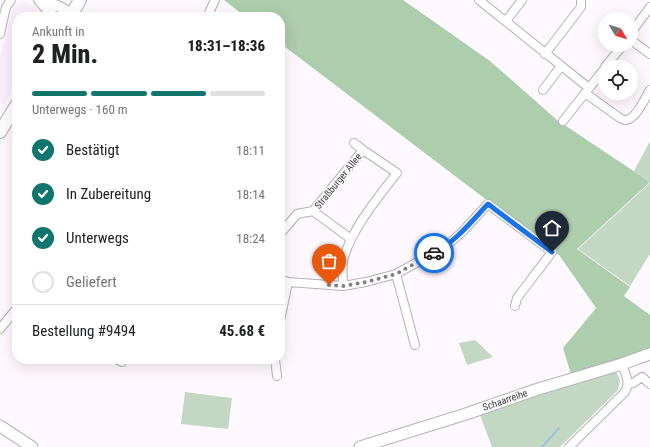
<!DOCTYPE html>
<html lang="de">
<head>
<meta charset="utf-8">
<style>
  body { margin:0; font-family:"Roboto Condensed",sans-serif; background:#f2f2f2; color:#202124; height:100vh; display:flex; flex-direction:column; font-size:15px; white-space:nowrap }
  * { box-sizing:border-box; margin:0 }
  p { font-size:13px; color:#757577 }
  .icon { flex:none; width:22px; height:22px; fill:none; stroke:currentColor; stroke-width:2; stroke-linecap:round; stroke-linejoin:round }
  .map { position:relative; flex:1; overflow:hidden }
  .sheet { position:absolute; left:12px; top:12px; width:273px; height:352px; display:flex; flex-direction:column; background:#fff; border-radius:16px; box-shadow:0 4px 16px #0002 }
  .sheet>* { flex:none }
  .needle { width:26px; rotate:128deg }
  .buttons { position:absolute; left:598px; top:12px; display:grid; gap:8px }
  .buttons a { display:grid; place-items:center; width:40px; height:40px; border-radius:50%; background:#fff; box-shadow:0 4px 16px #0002; font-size:20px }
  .pin { position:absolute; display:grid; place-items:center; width:34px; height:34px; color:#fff; margin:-41px -17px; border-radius:50% 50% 50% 0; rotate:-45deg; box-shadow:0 0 4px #0007 }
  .pin .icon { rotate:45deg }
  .courier { position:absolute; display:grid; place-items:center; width:40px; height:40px; margin:-20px; border:3px solid #1a73e8; border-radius:50%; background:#fff; color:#222; box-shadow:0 1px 5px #0007 }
  .overview em { font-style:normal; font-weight:800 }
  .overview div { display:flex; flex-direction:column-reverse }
  .overview { display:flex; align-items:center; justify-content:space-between; height:68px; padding:0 20px }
  h1 { font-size:26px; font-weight:800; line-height:30px }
  .bar { display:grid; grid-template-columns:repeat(4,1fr); gap:6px 4px; align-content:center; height:48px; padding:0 20px }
  .bar i { height:5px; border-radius:3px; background:#e0e0e0 }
  .bar .active { background:#0f766e }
  .bar p { grid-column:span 4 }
  .line { display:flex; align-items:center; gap:10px; padding:0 20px; border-top:1px solid #e0e0e0 }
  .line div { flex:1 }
  ol { padding:0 20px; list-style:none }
  li { display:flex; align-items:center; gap:12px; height:44px }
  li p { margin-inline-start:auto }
  li .icon { padding:4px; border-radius:50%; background:#0f766e; color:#fff; stroke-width:4 }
  li:last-child { color:#757577 }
  li i { width:22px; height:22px; border:2px solid #e0e0e0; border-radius:50% }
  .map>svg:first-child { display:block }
  .built { fill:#fbeffc }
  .green { fill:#c3d8c3 }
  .forest { fill:#acceac }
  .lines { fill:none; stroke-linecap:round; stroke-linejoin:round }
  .stream { stroke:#9dc2e2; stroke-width:2 }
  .minor-casing { stroke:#b6b1b7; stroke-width:10 }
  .tertiary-casing { stroke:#b6b1b7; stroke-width:12 }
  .secondary-casing { stroke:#b6b1b7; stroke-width:13 }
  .primary-casing { stroke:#b6b1b7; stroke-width:14 }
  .minor { stroke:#fff; stroke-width:8 }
  .tertiary { stroke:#fff; stroke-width:10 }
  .secondary { stroke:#fff; stroke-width:11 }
  .primary { stroke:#fff; stroke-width:12 }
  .done { stroke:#827e82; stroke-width:4; stroke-dasharray:0 7.2 }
  .route { stroke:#1a73e8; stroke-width:5 }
  .labels { text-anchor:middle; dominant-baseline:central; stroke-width:3; stroke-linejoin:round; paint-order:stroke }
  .street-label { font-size:10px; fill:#3e3c3e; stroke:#fff }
</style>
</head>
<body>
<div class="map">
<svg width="650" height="447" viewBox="0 0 650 447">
  <rect width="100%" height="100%" fill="#fff9ff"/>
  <path class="built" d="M21 0 27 2 43 13 46 17H17V82L4 106 0 102V58L13 6Z"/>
  <path class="green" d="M650 141V182L634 171Z
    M650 183V254L630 286 578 249Z
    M475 340 493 357 467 365 459 343Z
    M609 372 617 373 620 380 618 390 560 447H492L480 415Z
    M185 392 232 398 228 429 181 424Z"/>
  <path class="forest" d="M224 0H403L490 61 557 120 650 182 577 249 630 287 624 296 650 315V349L571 374 563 348 596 308 559 255 280 43V17H246Z"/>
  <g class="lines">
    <path class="stream" d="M542 447 559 428"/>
    <g class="minor-casing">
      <path id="minor" d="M479 0 589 88
        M207 17 215 0
        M506 21 522 0
        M631 33 650 7
        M0 34 6 7 11 0
        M631 40 650 54
        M545 54 581 7V0
        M605 67 623 45
        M543 90 561 66
        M585 93 620 118C622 119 624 120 626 120 636 119 645 98 650 90
        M563 121 605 68
        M354 143 363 150
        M280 234 297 214 313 211
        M396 274 415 345
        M280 279 288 282 343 286 366 282 396 274 445 247 461 233 488 204 552 252 517 298 515 306
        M343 286C343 278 342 269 343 261 350 231 378 197 397 173L363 150 313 211 351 239
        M280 321 288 282
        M0 329 17 308
        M116 359 122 362 123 359
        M275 359 277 376
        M628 384 633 383 642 377 650 384
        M569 447 625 392C631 382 625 374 622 364"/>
    </g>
    <g class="tertiary-casing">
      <path id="tertiary" d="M39 0 54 17
        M41 0 60 7 72 14"/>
    </g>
    <g class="secondary-casing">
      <path id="secondary" d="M0 426 32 447
        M360 447 466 414 535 390 622 364 650 354"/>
    </g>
    <g class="primary-casing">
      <path id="primary" d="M70 17 80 0
        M0 132 17 104"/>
    </g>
    <use href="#minor" class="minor"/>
    <use href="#tertiary" class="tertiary"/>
    <use href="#secondary" class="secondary"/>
    <use href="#primary" class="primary"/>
  </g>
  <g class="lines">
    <path class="done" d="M329 285 343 286 366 282 396 274 434 253"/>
    <path class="route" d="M434 253C456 241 471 222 488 204L552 252"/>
  </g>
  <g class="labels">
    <g class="street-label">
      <text transform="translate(338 181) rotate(-51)">Straßburger Allee</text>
      <text transform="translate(505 400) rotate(-19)">Schaarreihe</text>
    </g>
  </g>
</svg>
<div class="buttons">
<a><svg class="needle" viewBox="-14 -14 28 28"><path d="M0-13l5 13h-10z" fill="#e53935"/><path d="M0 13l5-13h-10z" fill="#757577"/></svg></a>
<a><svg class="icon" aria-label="locate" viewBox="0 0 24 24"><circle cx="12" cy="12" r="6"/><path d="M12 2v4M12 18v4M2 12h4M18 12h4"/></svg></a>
</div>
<div class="pin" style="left:329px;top:285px;background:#ea580c"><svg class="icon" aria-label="bag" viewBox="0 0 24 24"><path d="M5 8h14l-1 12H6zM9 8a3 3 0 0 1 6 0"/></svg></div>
<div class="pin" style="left:552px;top:252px;background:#1f2937"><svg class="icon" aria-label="home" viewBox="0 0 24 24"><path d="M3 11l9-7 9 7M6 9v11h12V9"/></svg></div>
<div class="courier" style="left:434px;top:253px"><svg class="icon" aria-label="car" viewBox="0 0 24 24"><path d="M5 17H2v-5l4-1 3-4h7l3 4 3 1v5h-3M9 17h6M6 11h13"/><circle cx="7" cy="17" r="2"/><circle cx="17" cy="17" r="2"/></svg></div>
<section class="sheet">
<div class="overview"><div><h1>2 Min.</h1><p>Ankunft in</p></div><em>18:31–18:36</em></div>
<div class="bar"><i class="active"></i><i class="active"></i><i class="active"></i><i></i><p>Unterwegs · 160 m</p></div>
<ol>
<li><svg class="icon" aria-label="check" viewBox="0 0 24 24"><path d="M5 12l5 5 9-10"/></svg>Bestätigt<p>18:11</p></li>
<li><svg class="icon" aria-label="check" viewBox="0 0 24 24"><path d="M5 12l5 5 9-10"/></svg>In Zubereitung<p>18:14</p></li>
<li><svg class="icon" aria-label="check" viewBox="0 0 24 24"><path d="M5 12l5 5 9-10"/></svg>Unterwegs<p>18:24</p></li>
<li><i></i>Geliefert</li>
</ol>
<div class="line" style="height:52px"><div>Bestellung #9494</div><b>45.68 €</b></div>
</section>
</div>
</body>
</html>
